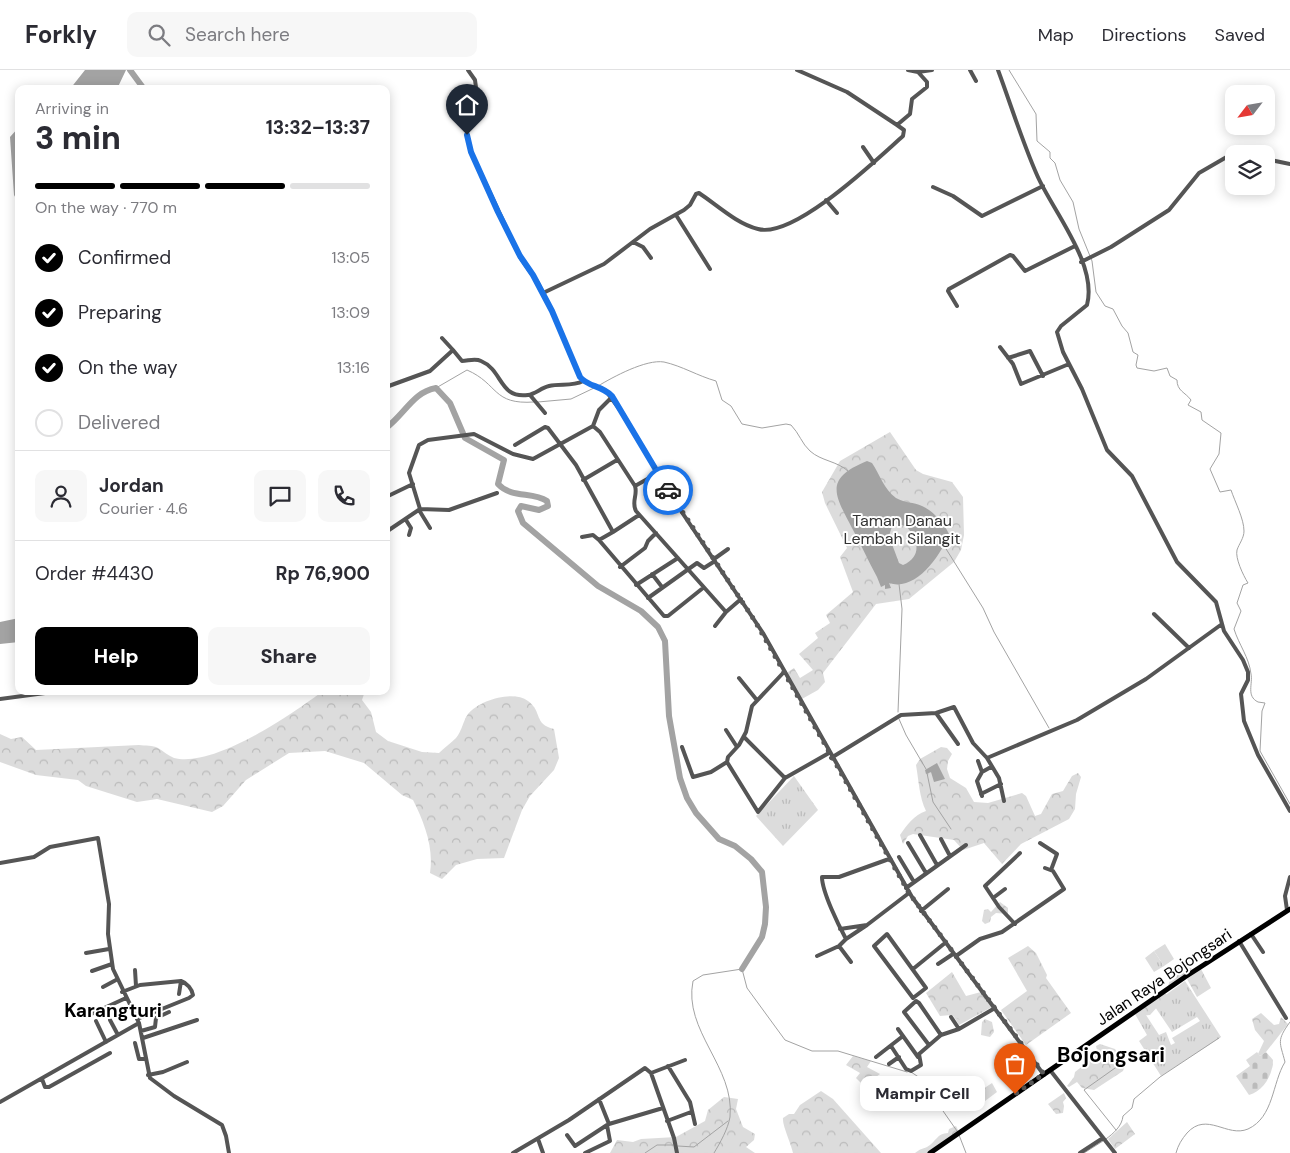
<!DOCTYPE html>
<html lang="en">
<head>
<meta charset="utf-8">
<style>
  body { margin:0; font-family:"DM Sans",sans-serif; background:#f7f7f7; color:#2b2b33; height:100vh; display:flex; flex-direction:column; font-size:19px; white-space:nowrap }
  * { box-sizing:border-box; margin:0 }
  p { font-size:16px; color:#7c7c81 }
  .icon { flex:none; width:28px; height:28px; fill:none; stroke:currentColor; stroke-width:2; stroke-linecap:round; stroke-linejoin:round }
  .map { position:relative; flex:1; overflow:hidden }
  .side { position:absolute; left:15px; top:15px; width:375px; height:610px; display:flex; flex-direction:column; background:#fff; border-radius:10px; box-shadow:0 2px 12px #0003 }
  .side>* { flex:none }
  .needle { width:32px; rotate:239deg }
  .controls { position:absolute; left:1225px; top:15px; display:grid; gap:10px }
  .controls a { display:grid; place-items:center; width:50px; height:50px; border-radius:10px; background:#fff; box-shadow:0 2px 12px #0003; font-size:25px }
  .pin { position:absolute; display:grid; place-items:center; width:42px; height:42px; color:#fff; margin:-51px -21px; border-radius:50% 50% 50% 0; rotate:-45deg; box-shadow:0 0 5px #0007 }
  .pin .icon { rotate:45deg }
  .courier { position:absolute; display:grid; place-items:center; width:50px; height:50px; margin:-25px; border:4px solid #1a73e8; border-radius:50%; background:#fff; color:#222; box-shadow:0 1px 6px #0007 }
  .bubble { position:absolute; height:35px; border-radius:10px; background:#fff; box-shadow:0 2px 12px #0003; font-size:16px; font-weight:800; line-height:35px; text-align:center }
  .overview em { font-style:normal; font-weight:800 }
  .overview div { display:flex; flex-direction:column-reverse }
  .overview { display:flex; align-items:center; justify-content:space-between; height:85px; padding:0 20px }
  h1 { font-size:32px; font-weight:800; line-height:38px }
  .bar { display:grid; grid-template-columns:repeat(4,1fr); gap:8px 5px; align-content:center; height:60px; padding:0 20px }
  .bar i { height:6px; border-radius:4px; background:#e1e1e2 }
  .bar .on { background:#000 }
  .bar p { grid-column:span 4 }
  .line { display:flex; align-items:center; gap:12px; padding:0 20px; border-top:1px solid #e1e1e2 }
  .line div { flex:1 }
  .round { display:grid; place-items:center; flex:none; width:52px; height:52px; border-radius:10px; background:#f7f7f7 }
  ol { padding:0 20px; list-style:none }
  li { display:flex; align-items:center; gap:15px; height:55px }
  li p { margin-inline-start:auto }
  li .icon { padding:5px; border-radius:50%; background:#000; color:#fff; stroke-width:4 }
  li:last-child { color:#7c7c81 }
  li i { width:28px; height:28px; border:2px solid #e1e1e2; border-radius:50% }
  .cta { display:flex; gap:10px; margin-top:auto; padding:10px 20px }
  .cta a { flex:1; height:58px; border-radius:10px; background:#000; color:#fff; font-size:20px; font-weight:800; line-height:58px; text-align:center }
  .cta a+a { background:#f7f7f7; color:#2b2b33 }
  header { display:flex; align-items:center; gap:30px; box-sizing:border-box; height:70px; padding:0 25px; background:#fff; border-bottom:1px solid #e1e1e2 }
  header strong { font-size:24px }
  nav { display:flex; gap:28px; margin-inline-start:auto; font-size:18px }
  .search { width:350px; height:45px; background:#f7f7f7; display:flex; align-items:center; gap:12px; box-sizing:border-box; padding:0 18px; border-radius:10px; color:#7c7c81; font-size:19px }
  .map>svg:first-child { display:block }
  .grass { fill:url(#grass-tufts) }
  .forest { fill:url(#forest-crowns) }
  .cemetery { fill:url(#cemetery-stones) }
  .garden { fill:#dcdcdc }
  .water { fill:#a3a3a3; fill-rule:evenodd }
  .lines { fill:none; stroke-linecap:round; stroke-linejoin:round }
  .stream { stroke:#a3a3a3; stroke-width:1 }
  .river { stroke:#a3a3a3; stroke-width:6 }
  .minor { stroke:#555; stroke-width:4 }
  .major { stroke:#000; stroke-width:5 }
  .done { stroke:#595959; stroke-width:5; stroke-dasharray:0 9 }
  .route { stroke:#1a73e8; stroke-width:6 }
  .labels { text-anchor:middle; dominant-baseline:central; stroke-width:4; stroke-linejoin:round; paint-order:stroke }
  .park-label { font-size:16px; fill:#333; stroke:#fff }
  .street-label { font-size:16px; fill:#000; stroke:#fff }
  .quarter-label { font-size:19px; font-weight:bold; fill:#000; stroke:#fff }
  .district-label { font-size:21px; font-weight:bold; fill:#000; stroke:#fff }
</style>
</head>
<body>
<header>
<strong>Forkly</strong>
<div class="search"><svg class="icon" aria-label="search" viewBox="0 0 24 24"><circle cx="10" cy="10" r="6"/><path d="M15 15l6 6"/></svg>Search here</div>
<nav><a>Map</a><a>Directions</a><a>Saved</a></nav>
</header>
<div class="map">
<svg width="1290" height="1083" viewBox="0 0 1290 1083">
  <defs>
    <pattern id="grass-tufts" width="24" height="20" patternUnits="userSpaceOnUse" patternTransform="scale(1.25)"><rect width="24" height="20" fill="#dcdcdc"/><path d="M3 7l-1-3M5 7V3M7 7l1-3M15 17l-1-3M17 17v-4M19 17l1-3" fill="none" stroke="#bbb"/></pattern>
    <pattern id="forest-crowns" width="20" height="18" patternUnits="userSpaceOnUse" patternTransform="scale(1.25)"><rect width="20" height="18" fill="#dcdcdc"/><path d="M2 6a3 3 0 1 1 6 0M12 15a3 3 0 1 1 6 0" fill="none" stroke="#bbb"/></pattern>
    <pattern id="cemetery-stones" width="16" height="16" patternUnits="userSpaceOnUse" patternTransform="scale(1.25)"><rect width="16" height="16" fill="#dcdcdc"/><path d="M2 7V4a2 2 0 0 1 4 0v3zM10 15v-3a2 2 0 0 1 4 0v3z" fill="#bbb"/></pattern>
  </defs>
  <rect width="100%" height="100%" fill="#fff"/>
  <path class="grass" d="M794 706 818 740 783 776 756 746Z
    M1154 881 1164 896 1154 902 1145 888Z
    M1185 911 1221 967 1161 1006 1139 971 1147 965 1135 944 1138 942 1146 945 1159 965 1166 962 1171 975 1175 973 1172 968 1200 951 1197 947 1172 962 1153 934Z
    M983 926 992 937 959 955 954 947Z
    M992 1013 997 1022 981 1034 974 1025Z"/>
  <path class="forest" d="M890 362 916 400 923 404 952 412 963 427 964 465 961 480 954 492 909 529 876 534 823 603 825 612 818 620 800 630 785 604 794 598 800 608 813 600 799 584 818 568 815 563 830 553 826 545 853 522 840 487 847 478 825 433 822 422 840 391Z
    M323 621H365L362 630 371 642 376 662 388 671 422 682 439 683C444 678 451 673 456 668 462 661 463 651 468 644 480 630 513 620 528 631 543 642 533 654 554 659L559 688 554 700 530 726 522 740 504 788 477 789 456 795 442 809 430 803C434 777 424 752 413 730L402 725 364 693 325 681 289 683 246 710 223 736 212 742 157 729 137 732 86 716 78 710 36 705 0 692V664L11 669 22 667 36 680 139 675C145 676 153 675 158 678 163 681 169 686 174 688 214 698 291 645 323 621Z
    M941 677 947 678 952 684 948 691 947 699 950 708 966 718 974 732 988 733 1022 723 1026 726 1035 746 1041 744 1052 724 1063 721 1072 706 1078 703 1081 707 1076 724 1075 739 1069 749 1021 774 1002 794 984 773 963 780 954 770 913 764 908 766 903 774 900 765C907 755 914 745 926 741 919 726 919 712 916 695L920 689Z
    M1000 832 1008 838V844L996 843 991 847 990 852 985 854 982 851 984 840 988 839 991 842Z
    M1028 876 1036 883 1047 905 1046 908 1071 943 1026 975 1001 940 1027 921 1008 888Z
    M1185 893 1192 899 1168 917 1172 901Z
    M1201 899 1211 918 1197 927 1187 909Z
    M952 902 966 926 981 922 986 928 974 939 966 942 965 947 962 949V944H960L958 946 960 950 951 945 940 946 926 923Z
    M1165 923 1169 927V931L1160 934 1150 945 1138 946V942Z
    M1261 943 1274 955 1279 954 1281 947 1288 954 1266 982 1260 986 1258 984 1264 971 1255 960 1252 949Z
    M985 949 992 952 994 962 990 967 981 965 982 952Z
    M1100 974 1115 979 1125 995 1123 1001 1094 1020 1082 1018 1077 1012 1069 1017 1067 1016 1074 1007 1075 1002 1098 984 1096 976Z
    M853 986 871 991 867 997 880 1004 864 1016 856 1008 860 1003 846 995Z
    M821 1021 833 1029 881 1083H793C791 1073 782 1055 783 1048L789 1044H794L800 1035Z
    M1064 1023 1066 1028 1063 1032 1064 1036 1063 1043 1056 1044 1048 1034Z
    M724 1027 738 1029 736 1039 743 1057 755 1064 754 1070 746 1077 755 1083H610L617 1070 633 1072 641 1069 676 1067 705 1051 708 1040Z
    M1127 1052 1135 1064 1115 1079 1108 1069Z
    M956 1056 959 1062 930 1083H915C920 1079 922 1079 927 1077 936 1072 937 1063 948 1063L949 1059Z"/>
  <path class="cemetery" d="M1257 982 1260 986 1266 982 1273 990C1273 1005 1263 1021 1249 1025L1236 1006 1250 996 1246 990Z"/>
  <path class="garden" d="M1165 874 1174 889 1164 896 1154 881Z"/>
  <path class="water" d="M85 0H126L117 19H70Z
    M19 57V134L14 125 10 67Z
    M867 391 872 393C880 405 884 419 896 428 904 433 914 432 922 436 933 441 944 453 949 464 941 485 916 522 889 513L891 518 885 519V515L881 517 877 507C868 491 861 474 852 458 835 425 823 409 867 391ZM893 453 906 456C918 469 923 486 903 495L899 493 889 466Z
    M19 548V572L0 574V552Z
    M937 693 945 709 934 712 931 702 926 704 925 700Z"/>
  <g class="lines">
    <path class="stream" d="M1009 0 1036 44 1037 71 1050 82V88L1055 93 1060 110 1073 132 1079 159 1092 191 1096 222 1105 236 1113 239 1122 256 1128 263 1133 282 1138 285 1136 295 1137 298 1154 301 1167 298 1170 306 1177 310C1177 321 1185 322 1191 330L1188 335 1201 342 1202 350 1221 363 1219 384 1210 399 1220 422 1231 420C1235 432 1244 449 1244 461 1244 468 1239 474 1237 480 1235 488 1243 505 1248 513L1243 515 1237 533 1241 541 1234 559C1239 575 1249 587 1251 604 1253 614 1246 626 1258 632L1265 633 1262 641 1260 681 1290 734
      M598 316C613 307 646 289 664 292 682 296 698 306 716 311L722 330 731 336 742 354 762 358 786 354 791 355C799 363 802 374 810 381 821 391 837 391 848 401
      M436 318 467 300C499 314 492 335 534 332
      M538 332 571 329 594 318
      M943 474 983 538 994 562 1049 658
      M898 642 902 539 899 514
      M899 649 906 665 926 699
      M927 703 933 732 951 759
      M911 1002 920 1008 957 1061
      M1116 1060 1084 1020 1125 991
      M959 1065 966 1083
      M1106 1069C1114 1063 1122 1056 1123 1046L1132 1038 1134 1029 1160 1007 1219 968
      M678 1076 694 1077 728 1051
      M645 1083 657 1075H673
      M714 1083C720 1073 728 1059 730 1047 735 997 683 961 693 911L703 905 742 899 747 918 785 970 812 981H838L907 1002
      M1084 1083 1103 1071
      M1176 1083C1178 1075 1182 1069 1187 1063 1207 1041 1227 1068 1248 1059 1274 1047 1272 1013 1285 992 1280 972 1276 971 1290 952"/>
    <path class="river" d="M130 0 144 19
      M386 358C405 344 413 322 436 318L450 333 465 368 504 390 498 414C512 429 532 421 547 431L548 436 539 440 521 436 518 441 523 453 598 516 641 541 658 557 665 571 669 646 680 708 687 728 696 743 719 769 735 776 751 789 762 802 766 837 765 854 762 867 742 899"/>
    <path class="minor" d="M468 0 475 10 477 25 467 63 471 82 520 187 538 213 552 241 580 307 583 311 606 321 623 344 679 438 763 563 912 827 1044 1005
      M797 0 847 22 897 55 910 44 912 29 927 17V12L918 2
      M908 0 918 2 932 0
      M970 0 976 11
      M998 0C1011 35 1022 71 1037 105 1052 140 1098 194 1087 235L1061 256 1057 262 1063 282 1082 319 1107 380 1132 406 1177 492 1216 532 1224 561 1243 590 1248 602V610L1241 624 1244 651 1258 685 1290 741
      M863 77 874 93
      M1266 89 1290 94
      M933 117 953 126 982 146 1043 116
      M826 130 837 143
      M676 145 710 199
      M633 172 643 177 651 188
      M1081 192 1111 177 1169 140 1199 103 1237 81 1244 80 1252 84
      M543 223 604 194 650 159 684 140 690 135 696 124 699 123C717 135 737 154 758 159 794 169 876 90 903 66L904 60 897 55
      M957 236 948 221 949 219 1010 185 1013 186 1025 201 1075 176
      M442 268 453 280
      M1000 277 1013 294 1021 314 1069 294
      M1008 288 1030 281 1043 306
      M386 317 430 301 453 280 462 291C468 291 475 288 481 291 503 300 499 329 528 325 535 324 541 318 549 316 560 313 572 317 583 311
      M530 325 545 343
      M593 356 599 340 612 327
      M515 375 545 357 548 358 576 395 613 462 639 445
      M583 410 617 390
      M635 416C638 425 631 432 636 441L726 542 741 529
      M386 427 413 414
      M420 439 449 440 497 423
      M419 440 430 458
      M406 450 411 458 409 465
      M386 462 420 439 409 403 419 375 428 370 474 364 513 384 533 389 593 356 600 362 635 416 658 403
      M582 467 593 465 599 470 664 546H668L703 518
      M599 470 613 462
      M714 489 728 479
      M620 497 645 478 648 471 656 463
      M652 504 662 517
      M636 515 678 488
      M648 528 697 493 704 498 715 491
      M1154 544 1189 578
      M715 556 726 542
      M784 602 752 636 746 662 739 675 728 687 727 692 758 742 785 708 829 683
      M739 608 756 629
      M0 629 60 621
      M936 643 958 674
      M726 660 737 677
      M744 667 785 708
      M682 677 693 707 711 702 727 692
      M831 688 901 645 936 643 954 637 973 673 987 688 999 708 1004 731
      M987 688 1077 650 1146 609 1222 554
      M978 691 982 702
      M981 724 1001 714
      M982 726 977 711 982 702 991 697
      M920 765 937 795
      M941 769 950 786
      M908 773 926 803
      M1040 773 1057 784 1051 800
      M899 787 914 812
      M0 793 34 787 50 777 98 768 109 834 108 864 113 899 139 953
      M906 818 966 775
      M993 828 1005 819
      M1287 840 1285 826 1290 807
      M921 841 948 819
      M1015 854 999 837 985 816 1020 783
      M840 859 867 855 909 823
      M887 864 926 918 913 928 874 876Z
      M1251 864 1263 882
      M846 869 867 855
      M1239 871 1286 948
      M839 876 851 892
      M86 883 109 879
      M817 886 839 876 846 869C839 856 822 822 822 807H839L889 789
      M956 886 980 869 1002 862 1064 819 1053 801 1045 798
      M938 894 953 884
      M913 899 945 873
      M135 900 136 916
      M92 901 112 894
      M103 917 116 910
      M122 922 140 915 181 911C187 913 192 919 193 925L189 928 137 949
      M179 924 181 911
      M89 945 126 928
      M951 947 959 959
      M110 950 118 965
      M96 951 106 972
      M898 959 918 987
      M141 961 155 957 156 948 169 942
      M143 968 197 950
      M135 973 139 989H145
      M929 975 904 942 916 931 919 933 941 965
      M891 976 906 999 911 1001 921 995 919 984 941 965 959 959 995 938
      M876 987 903 966
      M889 994 899 987
      M668 996 690 1032 695 1054
      M1050 1000 1115 1083
      M651 1003 685 990
      M148 1005 163 1002 187 992
      M42 1009 45 1017H49L110 983
      M599 1029 609 1054 663 1038
      M0 1032 139 953 150 1008 174 1026 222 1055 226 1066 229 1083
      M667 1051 691 1042
      M567 1065 575 1076 607 1055
      M538 1069 543 1083
      M513 1083 569 1050 645 998 651 1003 674 1068 677 1083
      M585 1083 610 1071 607 1055
      M1080 1083 1103 1068"/>
    <path class="major" d="M930 1083 1185 907 1290 839"/>
  </g>
  <g class="lines">
    <path class="done" d="M668 420 755 551 909 823 1044 1004 1015 1024"/>
    <path class="route" d="M467 65 471 82 498 142 520 186 533 205 552 241 580 307C588 317 601 315 612 326L668 420"/>
  </g>
  <g class="labels">
    <g class="park-label">
      <text x="902" y="450">Taman Danau<tspan x="902" dy="18">Lembah Silangit</tspan></text>
    </g>
    <g class="street-label">
      <text transform="translate(1164 907) rotate(-34)">Jalan Raya Bojongsari</text>
    </g>
    <g class="quarter-label">
      <text x="113" y="940">Karangturi</text>
    </g>
    <g class="district-label">
      <text x="1111" y="985">Bojongsari</text>
    </g>
  </g>
</svg>
<div class="controls">
<a><svg class="needle" viewBox="-14 -14 28 28"><path d="M0-13l5 13h-10z" fill="#e53935"/><path d="M0 13l5-13h-10z" fill="#7c7c81"/></svg></a>
<a><svg class="icon" aria-label="layers" viewBox="0 0 24 24"><path d="M12 4l9 5-9 5-9-5zM3 14l9 5 9-5"/></svg></a>
</div>
<div class="pin" style="left:1015px;top:1024px;background:#ea580c"><svg class="icon" aria-label="bag" viewBox="0 0 24 24"><path d="M5 8h14l-1 12H6zM9 8a3 3 0 0 1 6 0"/></svg></div>
<div class="pin" style="left:467px;top:65px;background:#1f2937"><svg class="icon" aria-label="home" viewBox="0 0 24 24"><path d="M3 11l9-7 9 7M6 9v11h12V9"/></svg></div>
<div class="courier" style="left:668px;top:420px"><svg class="icon" aria-label="car" viewBox="0 0 24 24"><path d="M5 17H2v-5l4-1 3-4h7l3 4 3 1v5h-3M9 17h6M6 11h13"/><circle cx="7" cy="17" r="2"/><circle cx="17" cy="17" r="2"/></svg></div>
<div class="bubble" style="left:860px;top:1006px;width:125px">Mampir Cell</div>
<section class="side">
<div class="overview"><div><h1>3 min</h1><p>Arriving in</p></div><em>13:32–13:37</em></div>
<div class="bar"><i class="on"></i><i class="on"></i><i class="on"></i><i></i><p>On the way · 770 m</p></div>
<ol>
<li><svg class="icon" aria-label="check" viewBox="0 0 24 24"><path d="M5 12l5 5 9-10"/></svg>Confirmed<p>13:05</p></li>
<li><svg class="icon" aria-label="check" viewBox="0 0 24 24"><path d="M5 12l5 5 9-10"/></svg>Preparing<p>13:09</p></li>
<li><svg class="icon" aria-label="check" viewBox="0 0 24 24"><path d="M5 12l5 5 9-10"/></svg>On the way<p>13:16</p></li>
<li><i></i>Delivered</li>
</ol>
<div class="line" style="height:90px"><a class="round"><svg class="icon" aria-label="person" viewBox="0 0 24 24"><circle cx="12" cy="8" r="4"/><path d="M4 21q1-7 8-7t8 7"/></svg></a><div><b>Jordan</b><p>Courier · 4.6</p></div><a class="round"><svg class="icon" aria-label="chat" viewBox="0 0 24 24"><path d="M4 5h16v11H9l-5 4z"/></svg></a><a class="round"><svg class="icon" aria-label="phone" viewBox="0 0 24 24"><path d="M5 4h4l2 5-3 2q2 4 5 5l2-3 5 2v4C11 20 4 13 5 4z"/></svg></a></div>
<div class="line" style="height:65px"><div>Order #4430</div><b>Rp 76,900</b></div>
<div class="cta"><a>Help</a><a>Share</a></div>
</section>
</div>
</body>
</html>
